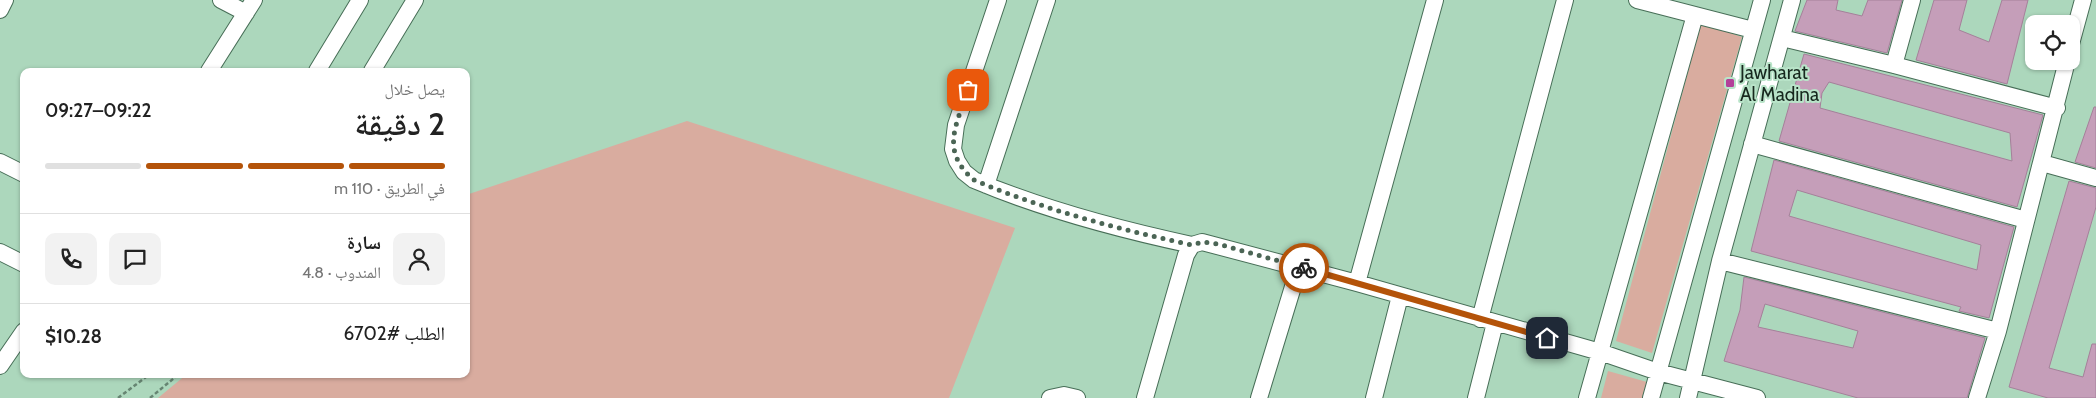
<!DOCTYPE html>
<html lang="ar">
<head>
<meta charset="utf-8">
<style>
  body { margin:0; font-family:Cabin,"Noto Naskh Arabic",sans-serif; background:#f2f2f2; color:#222; direction:rtl; height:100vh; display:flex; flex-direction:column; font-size:19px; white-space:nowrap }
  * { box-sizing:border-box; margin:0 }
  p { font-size:16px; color:#767676 }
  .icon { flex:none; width:28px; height:28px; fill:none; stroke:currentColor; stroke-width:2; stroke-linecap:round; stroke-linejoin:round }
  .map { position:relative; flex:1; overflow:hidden; direction:ltr }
  .details { position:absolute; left:20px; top:68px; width:450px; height:310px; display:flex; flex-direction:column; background:#fff; border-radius:10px; box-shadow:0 1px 4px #0004; direction:rtl }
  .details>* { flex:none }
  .controls { position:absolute; left:2025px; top:15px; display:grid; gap:10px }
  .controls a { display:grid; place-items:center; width:55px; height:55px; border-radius:10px; background:#fff; box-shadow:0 1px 4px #0004; font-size:25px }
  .pin { position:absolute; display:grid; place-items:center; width:42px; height:42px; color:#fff; margin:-21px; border-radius:10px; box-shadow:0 2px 8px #0006 }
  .courier { position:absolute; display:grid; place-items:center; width:50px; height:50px; margin:-25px; border:4px solid #b45309; border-radius:50%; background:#fff; color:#222; box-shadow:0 1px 6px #0007 }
  .head em { font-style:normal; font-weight:600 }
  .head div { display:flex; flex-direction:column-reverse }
  .head { display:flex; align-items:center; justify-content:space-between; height:85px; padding:0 25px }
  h1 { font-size:32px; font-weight:600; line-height:38px }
  .bar { display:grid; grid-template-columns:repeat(4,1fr); gap:8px 5px; align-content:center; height:60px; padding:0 25px }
  .bar i { height:6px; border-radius:4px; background:#e0e0e0 }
  .bar .active { background:#b45309 }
  .bar p { grid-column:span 4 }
  .line { display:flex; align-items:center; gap:12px; padding:0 25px; border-top:1px solid #e0e0e0 }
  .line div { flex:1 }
  .round { display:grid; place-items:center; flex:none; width:52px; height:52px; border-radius:10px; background:#f2f2f2 }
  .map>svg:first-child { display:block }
  .green { fill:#d9ac9f }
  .building { fill:#c59eb9; stroke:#a5809a; fill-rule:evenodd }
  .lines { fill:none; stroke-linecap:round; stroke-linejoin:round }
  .minor-casing { stroke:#476e57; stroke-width:18 }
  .path { stroke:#668572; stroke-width:2.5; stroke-dasharray:4 2.5; stroke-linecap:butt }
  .minor { stroke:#fff; stroke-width:16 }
  .done { stroke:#4b6555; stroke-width:5; stroke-dasharray:0 9 }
  .route { stroke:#b45309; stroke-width:6 }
  .poi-dot { fill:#b34099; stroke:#b9e4c9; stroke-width:2 }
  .labels { text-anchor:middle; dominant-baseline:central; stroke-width:4; stroke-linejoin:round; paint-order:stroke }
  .poi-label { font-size:19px; fill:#17281e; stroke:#b9e4c9; text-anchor:start }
</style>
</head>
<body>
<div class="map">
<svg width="2096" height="398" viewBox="0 0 2096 398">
  <rect width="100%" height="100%" fill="#acd7bc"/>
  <path class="green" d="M1701 23 1742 37 1652 353 1616 341Z
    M687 121 1015 228 949 398H158L187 374H466V195Z
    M1608 371 1647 382 1642 398H1601Z"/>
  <path class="building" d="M1807 0H1838L1836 10 1862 16 1868 0H1902L1887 53 1795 31Z
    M1934 0H1967L1959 30 1989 42 2002 0H2028L2007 84 1916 60Z
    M1804 54 2043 115 2017 207 1779 141ZM1829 82 2010 133 2012 161 1820 108 1822 93Z
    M2094 107H2096V168L2075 162Z
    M1774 160 2014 227 1989 318 1959 311 1961 307 1751 251ZM1797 190 1981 245 1977 270 1789 216Z
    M2069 181 2096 188V207L2049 368 2083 377 2092 344H2096V398H2048L2009 387Z
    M1744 277 1985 338 1967 398H1858L1724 361 1740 310ZM1765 304 1858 331 1853 348 1758 327Z"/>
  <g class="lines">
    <g class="minor-casing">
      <path id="minor" d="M221 0 246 13
        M998 0 956 125 953 149 957 161 964 172 974 180C1045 210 1117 229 1192 245
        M1637 0 1753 30
        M0 10 5 0
        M1782 38 1894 65 2057 108
        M2071 44 2083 0
        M1894 65 1912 0
        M209 71 254 0
        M317 71 360 0
        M372 71 415 0
        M1752 144 2026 220
        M0 162 24 174
        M2042 163 2096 178
        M986 185 1047 0
        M0 252 24 264
        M1720 261 1998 331
        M1357 283 1435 0
        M1480 319 1565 0
        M0 366 24 331
        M1050 398 1064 395 1077 398
        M1145 398 1186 255 1192 245 1202 242 1357 283 1600 352 1658 372 1757 398
        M1259 398 1299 267
        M1374 398 1400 296
        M1476 398 1495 323
        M1587 398 1695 15
        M1651 398 1762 0
        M1688 398 1720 261 1792 0
        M1977 398 1998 331 2067 61"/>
    </g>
    <path class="path" d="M118 398 150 374
      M150 398 179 374"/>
    <use href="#minor" class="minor"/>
  </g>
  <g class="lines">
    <path class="done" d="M968 90C956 126 940 151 974 180 1045 210 1117 229 1192 245L1202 242 1218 244 1304 268"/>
    <path class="route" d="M1304 268 1547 338"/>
  </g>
  <rect class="poi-dot" x="1725" y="78" width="10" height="10" rx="2.5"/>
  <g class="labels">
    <g class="poi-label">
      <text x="1740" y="72">Jawharat<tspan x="1740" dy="22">Al Madina</tspan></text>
    </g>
  </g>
</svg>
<div class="controls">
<a><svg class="icon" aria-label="locate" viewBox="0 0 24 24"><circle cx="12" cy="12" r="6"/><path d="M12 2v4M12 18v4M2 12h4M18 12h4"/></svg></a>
</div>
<div class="pin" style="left:968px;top:90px;background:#ea580c"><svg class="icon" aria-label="bag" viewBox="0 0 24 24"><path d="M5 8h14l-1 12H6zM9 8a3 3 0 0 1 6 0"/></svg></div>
<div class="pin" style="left:1547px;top:338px;background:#1f2937"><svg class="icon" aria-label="home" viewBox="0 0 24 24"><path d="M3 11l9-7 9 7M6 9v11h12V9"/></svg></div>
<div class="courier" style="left:1304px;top:268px"><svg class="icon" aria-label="bike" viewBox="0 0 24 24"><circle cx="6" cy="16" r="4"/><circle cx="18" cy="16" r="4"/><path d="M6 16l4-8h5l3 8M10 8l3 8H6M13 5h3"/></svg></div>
<section class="details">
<div class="head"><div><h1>2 دقيقة</h1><p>يصل خلال</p></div><em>09:22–09:27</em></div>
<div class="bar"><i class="active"></i><i class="active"></i><i class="active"></i><i></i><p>في الطريق · 110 m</p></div>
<div class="line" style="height:90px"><a class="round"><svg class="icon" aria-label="person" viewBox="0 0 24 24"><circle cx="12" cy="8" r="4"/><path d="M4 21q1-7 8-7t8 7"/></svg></a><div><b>سارة</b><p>المندوب · 4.8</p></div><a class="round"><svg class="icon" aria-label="chat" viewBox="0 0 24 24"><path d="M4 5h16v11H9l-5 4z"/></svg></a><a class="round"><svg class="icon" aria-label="phone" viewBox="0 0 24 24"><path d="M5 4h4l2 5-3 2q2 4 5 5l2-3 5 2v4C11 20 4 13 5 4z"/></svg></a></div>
<div class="line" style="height:65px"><div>الطلب #6702</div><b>$10.28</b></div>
</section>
</div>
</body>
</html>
